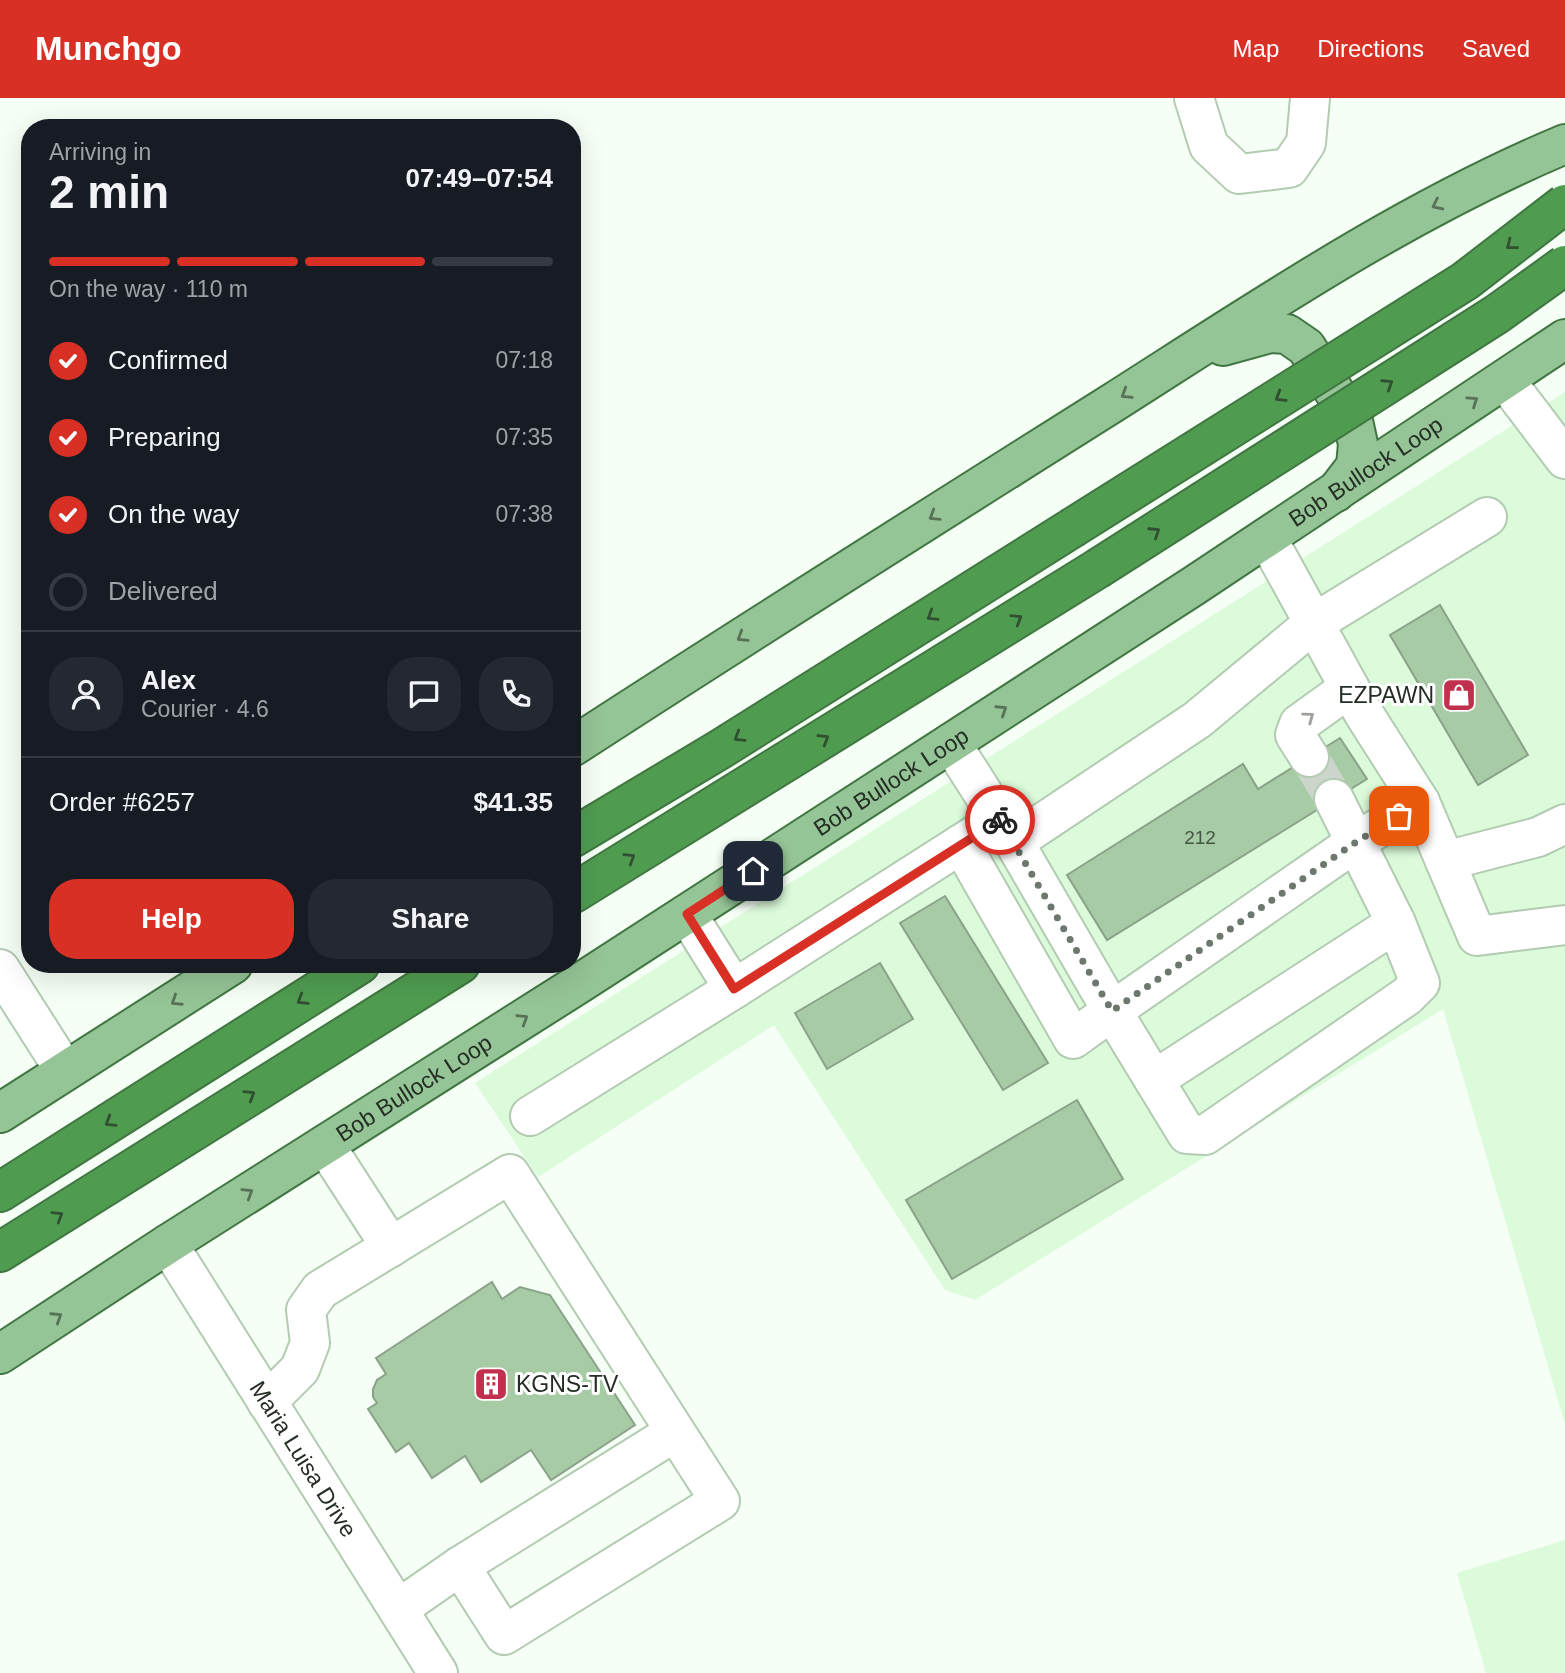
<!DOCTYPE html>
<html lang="en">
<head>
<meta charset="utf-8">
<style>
  body { margin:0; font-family:Arial,sans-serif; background:#242831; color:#f1f3f6; height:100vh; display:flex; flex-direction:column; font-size:26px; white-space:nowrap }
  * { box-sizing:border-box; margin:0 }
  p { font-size:23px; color:#9ea1a6 }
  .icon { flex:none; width:38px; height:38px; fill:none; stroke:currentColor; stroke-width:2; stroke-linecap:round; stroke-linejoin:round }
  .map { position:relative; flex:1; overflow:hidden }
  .drawer { position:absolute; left:21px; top:21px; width:560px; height:854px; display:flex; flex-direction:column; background:#171b24; border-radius:28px; box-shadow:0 7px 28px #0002 }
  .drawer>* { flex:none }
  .pin { position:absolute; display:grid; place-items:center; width:60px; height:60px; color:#fff; margin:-30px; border-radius:14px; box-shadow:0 4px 10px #0006 }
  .courier { position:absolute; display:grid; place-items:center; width:70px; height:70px; margin:-35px; border:5px solid #d93025; border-radius:50%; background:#fff; color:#222; box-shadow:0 2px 9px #0007 }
  .head em { font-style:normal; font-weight:700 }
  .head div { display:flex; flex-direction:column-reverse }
  .head { display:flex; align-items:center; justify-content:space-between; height:119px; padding:0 28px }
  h1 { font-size:46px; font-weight:700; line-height:52px }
  .bar { display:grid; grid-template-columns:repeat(4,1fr); gap:10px 7px; align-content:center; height:84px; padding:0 28px }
  .bar i { height:9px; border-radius:5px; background:#363941 }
  .bar .selected { background:#d93025 }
  .bar p { grid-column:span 4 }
  .line { display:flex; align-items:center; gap:18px; padding:0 28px; border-top:2px solid #363941 }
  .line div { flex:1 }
  .round { display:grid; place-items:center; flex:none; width:74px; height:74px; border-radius:28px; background:#242831 }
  ol { padding:0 28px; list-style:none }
  li { display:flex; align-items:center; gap:21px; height:77px }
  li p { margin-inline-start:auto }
  li .icon { padding:7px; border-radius:50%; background:#d93025; color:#fff; stroke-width:4 }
  li:last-child { color:#9ea1a6 }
  li i { width:38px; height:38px; border:4px solid #363941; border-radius:50% }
  .cta { display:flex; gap:14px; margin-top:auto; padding:14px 28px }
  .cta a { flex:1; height:80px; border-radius:28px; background:#d93025; color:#fff; font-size:28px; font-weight:700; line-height:80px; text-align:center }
  .cta a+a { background:#242831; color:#f1f3f6 }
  header { display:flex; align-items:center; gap:42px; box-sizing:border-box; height:98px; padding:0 35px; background:#d93025; color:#fff }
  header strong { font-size:33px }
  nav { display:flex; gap:38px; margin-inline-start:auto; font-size:24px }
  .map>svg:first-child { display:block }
  .built { fill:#dcfbdb }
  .building { fill:#a7cba5; stroke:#8ba28a; stroke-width:2 }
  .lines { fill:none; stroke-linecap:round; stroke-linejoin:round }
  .minor-tunnel { stroke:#cbd5cb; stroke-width:38; stroke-dasharray:38 19; stroke-linecap:butt }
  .minor-casing { stroke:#b3cbb2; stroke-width:42 }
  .major-casing { stroke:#407641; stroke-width:42 }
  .highway-casing { stroke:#407641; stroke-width:42 }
  .minor { stroke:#fff; stroke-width:38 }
  .major { stroke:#95c496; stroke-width:38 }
  .highway { stroke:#4f9c50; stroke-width:38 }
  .highway-bridge-casing { stroke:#407641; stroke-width:42; stroke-linecap:butt }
  .highway-bridge { stroke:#4f9c50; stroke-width:38 }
  .oneway { stroke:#577257 }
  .oneway2 { stroke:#314f31 }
  .oneway3 { stroke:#9ca19c }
  .done { stroke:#6d776d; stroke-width:7; stroke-dasharray:0 12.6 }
  .route { stroke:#d93025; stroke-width:9 }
  .labels { text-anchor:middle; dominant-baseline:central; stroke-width:6; stroke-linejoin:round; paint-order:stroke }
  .number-label { font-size:19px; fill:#455544 }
  .street-label { font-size:23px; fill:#242e24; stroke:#fff }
  .poi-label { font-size:23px; fill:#242e24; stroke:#fff; text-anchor:end }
</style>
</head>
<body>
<header>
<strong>Munchgo</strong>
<nav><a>Map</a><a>Directions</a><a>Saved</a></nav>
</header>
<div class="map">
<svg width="1565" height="1575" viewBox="0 0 1565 1575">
  <rect width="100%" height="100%" fill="#f5fff5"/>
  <path class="built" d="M1565 294V1326L1443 911 975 1202 945 1192 774 927 538 1079 475 985Z
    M1565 1442V1575H1486L1457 1475Z"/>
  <path class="building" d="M1440 507 1528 657 1478 687 1390 537Z
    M1340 640 1367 681 1107 842 1067 777 1243 666 1258 691Z
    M945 798 1048 965 1003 992 900 825Z
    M880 865 913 921 827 971 795 915Z
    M1077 1002 1123 1081 952 1181 906 1102Z
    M492 1184 502 1201 520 1189 550 1197 635 1327 551 1382 531 1352 481 1384 465 1358 432 1380 409 1345 396 1354 368 1311 377 1305 373 1299V1291L377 1282 386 1276 376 1260Z"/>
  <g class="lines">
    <path class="minor-tunnel" d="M1309 659 1334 701"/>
    <g class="minor-casing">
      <g id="minor">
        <path d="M1194 0 1209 48 1239 76 1289 70 1306 45 1310 0"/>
        <path d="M1505 282 1565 361"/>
        <path d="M1267 440 1364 616 1420 704 1445 763 1538 739 1565 726"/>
        <path d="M951 645 1014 744 1112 913 1356 744 1420 704"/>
        <path d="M1309 659 1295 637 1299 626 1349 590"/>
        <path d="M1014 744 1197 622 1314 525 1487 419"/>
        <path d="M961 746 1073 941 1112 913 1187 1036 1205 1037 1407 898 1420 885 1396 825"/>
        <path d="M1445 763 1477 838 1565 827"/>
        <path d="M687 816 734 891 983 732"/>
        <path d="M0 871 65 973"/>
        <path d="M1154 982 1396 825 1334 701"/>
        <path d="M530 1018 734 891"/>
        <path d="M325 1047 391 1149"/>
        <path id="s1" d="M168 1146 438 1575"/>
        <path d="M267 1304 300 1271 310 1245 306 1212 320 1192 510 1076 720 1403 504 1537 460 1468 675 1334"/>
        <path d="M398 1511 460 1468"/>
      </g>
    </g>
    <g class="major-casing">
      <g id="major">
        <path d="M1223 248 1270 235 1287 236 1306 249 1353 323 1358 346 1356 368 1336 394"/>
        <path d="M572 649C752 532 933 418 1114 304 1260 211 1405 113 1565 46"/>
        <path d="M0 1015 233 866"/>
        <path id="s2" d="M0 1256 168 1146 580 885 1195 487 1565 241"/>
      </g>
    </g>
    <g class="highway-casing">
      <path id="highway" d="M572 740 719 652 1072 430
        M572 796 1097 471
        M0 1094 360 866
        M0 1154 460 866"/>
    </g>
    <use href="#minor" class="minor"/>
    <use href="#major" class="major"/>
    <use href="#highway" class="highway"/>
    <g class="highway-bridge-casing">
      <path id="highway-bridge" d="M1072 430 1465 183 1565 106
        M1097 471 1497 216 1565 167"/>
    </g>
    <use href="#highway-bridge" class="highway-bridge"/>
  </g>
  <defs><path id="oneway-chevron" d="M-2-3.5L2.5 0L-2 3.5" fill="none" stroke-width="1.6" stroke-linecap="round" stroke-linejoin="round" transform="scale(1.75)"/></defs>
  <g class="oneway">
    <use href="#oneway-chevron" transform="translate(1437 107) rotate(154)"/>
    <use href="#oneway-chevron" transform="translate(1126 296) rotate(148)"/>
    <use href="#oneway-chevron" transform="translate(1473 303) rotate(-34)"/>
    <use href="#oneway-chevron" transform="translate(934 418) rotate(148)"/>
    <use href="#oneway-chevron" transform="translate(742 539) rotate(148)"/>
    <use href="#oneway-chevron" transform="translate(1002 612) rotate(-33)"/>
    <use href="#oneway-chevron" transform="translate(176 903) rotate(147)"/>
    <use href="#oneway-chevron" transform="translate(523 921) rotate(-32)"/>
    <use href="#oneway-chevron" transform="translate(248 1095) rotate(-32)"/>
    <use href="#oneway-chevron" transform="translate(57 1219) rotate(-33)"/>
  </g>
  <g class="oneway2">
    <use href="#oneway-chevron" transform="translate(1511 147) rotate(142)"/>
    <use href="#oneway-chevron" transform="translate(1388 286) rotate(-33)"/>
    <use href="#oneway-chevron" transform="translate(1280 299) rotate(148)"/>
    <use href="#oneway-chevron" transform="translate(1155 434) rotate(-33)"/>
    <use href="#oneway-chevron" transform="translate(932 518) rotate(148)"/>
    <use href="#oneway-chevron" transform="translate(1017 521) rotate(-32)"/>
    <use href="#oneway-chevron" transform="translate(739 639) rotate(148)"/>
    <use href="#oneway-chevron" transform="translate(824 641) rotate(-32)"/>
    <use href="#oneway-chevron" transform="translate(630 760) rotate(-32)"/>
    <use href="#oneway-chevron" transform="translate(302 902) rotate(148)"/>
    <use href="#oneway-chevron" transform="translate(250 997) rotate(-32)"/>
    <use href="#oneway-chevron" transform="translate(110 1024) rotate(148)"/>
    <use href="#oneway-chevron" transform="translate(58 1118) rotate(-32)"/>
  </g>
  <use class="oneway3" href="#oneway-chevron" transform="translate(1309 619) rotate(-36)"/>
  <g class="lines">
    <path class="done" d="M1000 722 1112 913 1356 744 1399 718"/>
    <path class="route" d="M753 773 687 816 734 891 1000 722"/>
  </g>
  <defs>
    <g id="shop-square" transform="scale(1.75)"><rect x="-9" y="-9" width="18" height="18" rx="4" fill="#c1304d" stroke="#fff"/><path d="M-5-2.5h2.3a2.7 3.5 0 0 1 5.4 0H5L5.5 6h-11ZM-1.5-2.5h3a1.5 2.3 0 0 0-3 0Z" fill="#fff"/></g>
    <g id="building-square" transform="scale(1.75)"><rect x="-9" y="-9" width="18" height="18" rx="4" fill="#c1304d" stroke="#fff"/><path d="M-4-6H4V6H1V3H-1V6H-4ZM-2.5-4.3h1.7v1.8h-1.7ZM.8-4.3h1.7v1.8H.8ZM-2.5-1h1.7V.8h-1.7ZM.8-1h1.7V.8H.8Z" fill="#fff"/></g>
  </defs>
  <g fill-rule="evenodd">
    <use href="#shop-square" x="1459" y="597"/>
    <use href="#building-square" x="491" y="1286"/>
  </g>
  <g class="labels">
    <g class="number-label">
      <text x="1200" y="739">212</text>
    </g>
    <g class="street-label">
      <text stroke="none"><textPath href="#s2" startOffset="1626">Bob Bullock Loop</textPath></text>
      <text stroke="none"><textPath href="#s2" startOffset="1059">Bob Bullock Loop</textPath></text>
      <text stroke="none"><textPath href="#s2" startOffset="492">Bob Bullock Loop</textPath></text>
      <text stroke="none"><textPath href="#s1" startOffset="254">Maria Luisa Drive</textPath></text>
    </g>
    <g class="poi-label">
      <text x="1434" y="597">EZPAWN</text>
      <text x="516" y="1286" text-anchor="start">KGNS-TV</text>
    </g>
  </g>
</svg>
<div class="pin" style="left:1399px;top:718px;background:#ea580c"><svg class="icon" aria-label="bag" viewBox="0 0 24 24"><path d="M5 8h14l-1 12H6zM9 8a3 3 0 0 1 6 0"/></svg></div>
<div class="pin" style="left:753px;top:773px;background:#1f2937"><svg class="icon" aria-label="home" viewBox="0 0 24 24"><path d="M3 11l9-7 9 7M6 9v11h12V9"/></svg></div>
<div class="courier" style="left:1000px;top:722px"><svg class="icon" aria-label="bike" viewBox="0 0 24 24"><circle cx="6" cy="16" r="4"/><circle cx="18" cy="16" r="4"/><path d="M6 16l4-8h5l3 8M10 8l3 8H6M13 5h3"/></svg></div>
<section class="drawer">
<div class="head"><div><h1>2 min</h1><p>Arriving in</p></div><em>07:49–07:54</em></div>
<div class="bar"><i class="selected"></i><i class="selected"></i><i class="selected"></i><i></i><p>On the way · 110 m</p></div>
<ol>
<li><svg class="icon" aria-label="check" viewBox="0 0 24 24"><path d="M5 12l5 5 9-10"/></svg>Confirmed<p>07:18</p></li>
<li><svg class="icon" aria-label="check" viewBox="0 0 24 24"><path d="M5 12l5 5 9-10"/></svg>Preparing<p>07:35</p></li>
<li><svg class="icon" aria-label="check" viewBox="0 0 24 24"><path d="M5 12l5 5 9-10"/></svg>On the way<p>07:38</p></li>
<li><i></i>Delivered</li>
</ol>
<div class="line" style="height:126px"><a class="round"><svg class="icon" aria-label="person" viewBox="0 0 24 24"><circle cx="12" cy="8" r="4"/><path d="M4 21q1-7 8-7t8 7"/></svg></a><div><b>Alex</b><p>Courier · 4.6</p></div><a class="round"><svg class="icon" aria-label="chat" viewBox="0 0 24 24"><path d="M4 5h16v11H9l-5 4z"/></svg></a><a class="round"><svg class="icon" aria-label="phone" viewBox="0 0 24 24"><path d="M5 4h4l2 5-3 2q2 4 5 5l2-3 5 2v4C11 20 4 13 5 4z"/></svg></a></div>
<div class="line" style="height:91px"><div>Order #6257</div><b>$41.35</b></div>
<div class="cta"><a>Help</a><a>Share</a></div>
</section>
</div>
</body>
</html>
